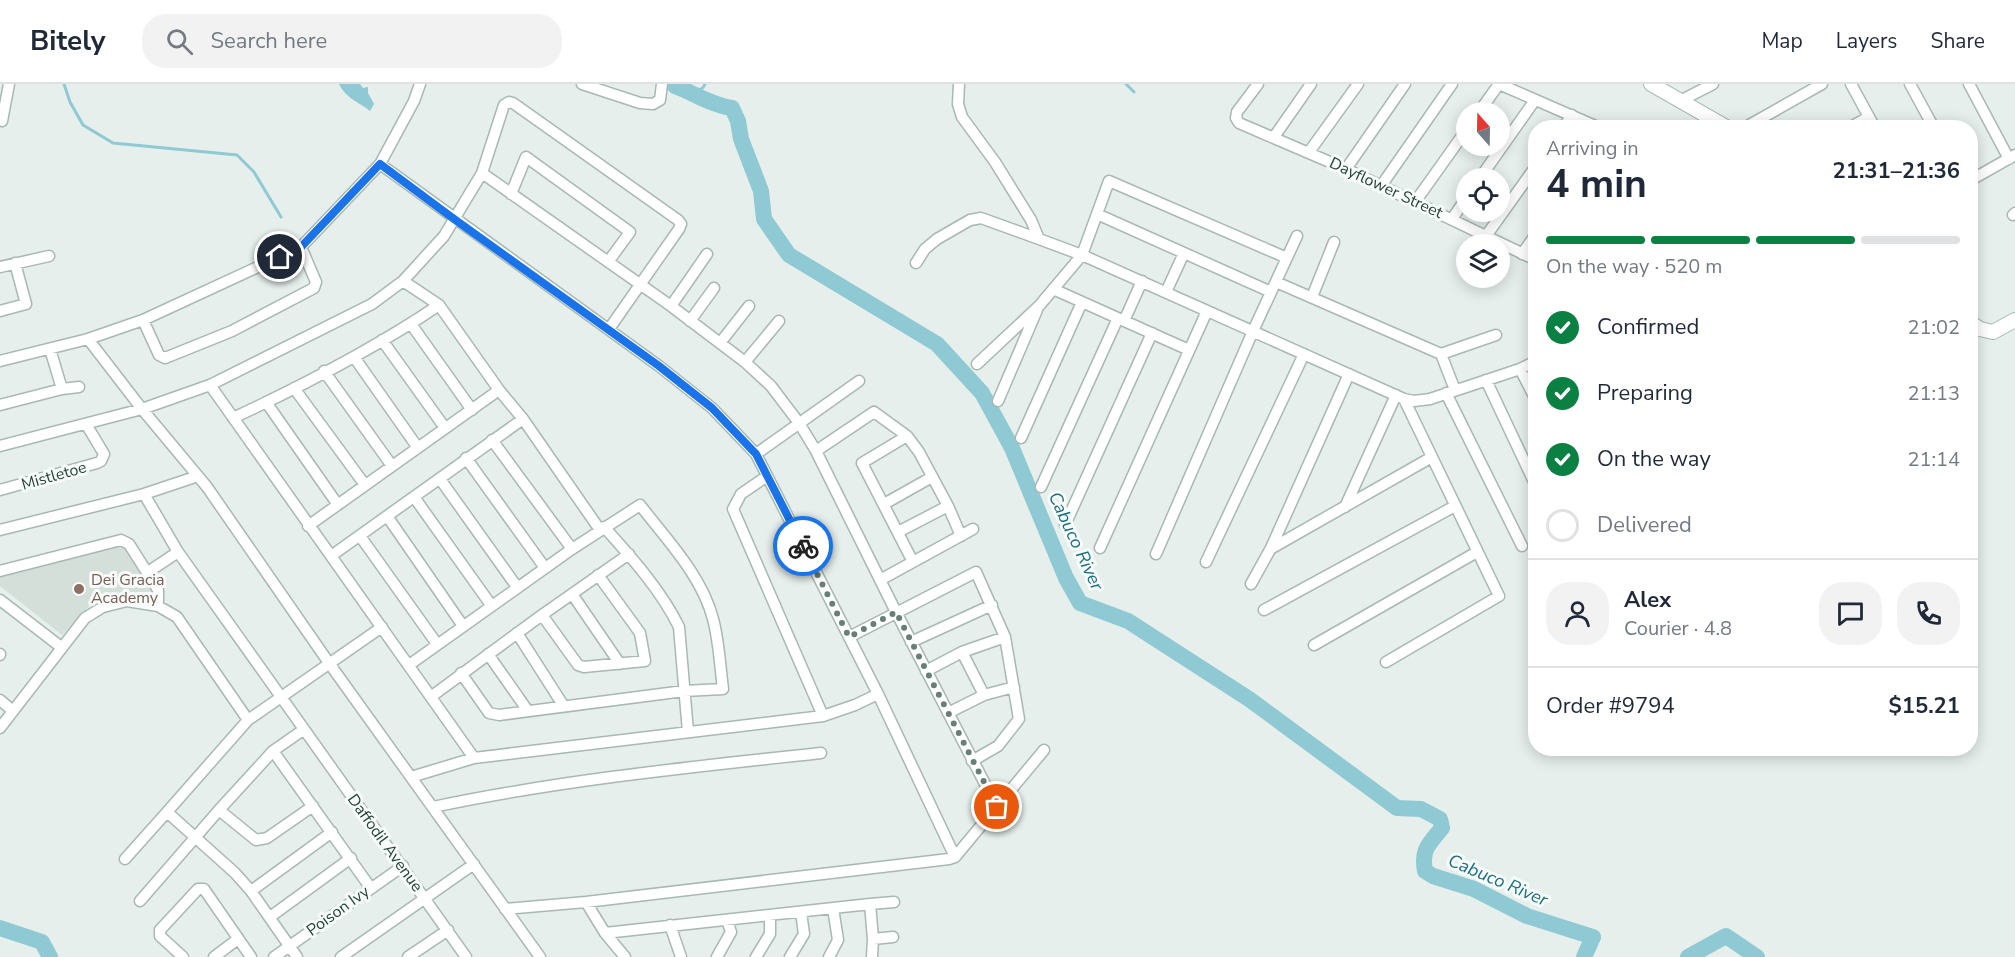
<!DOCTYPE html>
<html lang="en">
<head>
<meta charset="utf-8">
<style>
  body { margin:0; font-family:"Nunito Sans",sans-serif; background:#f2f2f3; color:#1f2937; height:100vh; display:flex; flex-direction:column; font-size:22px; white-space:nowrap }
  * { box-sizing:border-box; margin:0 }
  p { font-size:20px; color:#747a83 }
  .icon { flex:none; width:33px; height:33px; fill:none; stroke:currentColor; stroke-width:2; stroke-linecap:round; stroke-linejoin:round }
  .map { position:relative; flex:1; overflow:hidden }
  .details { position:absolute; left:1528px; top:36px; width:450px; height:636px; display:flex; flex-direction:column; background:#fff; border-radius:24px; box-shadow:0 3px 15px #0003 }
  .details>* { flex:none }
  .needle { width:39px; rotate:340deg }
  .controls { position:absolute; left:1456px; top:18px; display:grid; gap:12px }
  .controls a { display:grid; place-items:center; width:54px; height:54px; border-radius:50%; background:#fff; box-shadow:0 3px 15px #0003; font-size:30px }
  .pin { position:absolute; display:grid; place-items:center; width:51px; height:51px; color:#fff; margin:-26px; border:3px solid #fff; border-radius:50%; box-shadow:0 2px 6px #0007 }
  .courier { position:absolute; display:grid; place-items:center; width:60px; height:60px; margin:-30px; border:4px solid #1a73e8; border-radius:50%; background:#fff; color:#222; box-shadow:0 2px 8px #0007 }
  .summary em { font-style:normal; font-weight:700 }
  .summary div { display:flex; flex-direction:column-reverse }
  .summary { display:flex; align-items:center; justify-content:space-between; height:102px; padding:0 18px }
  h1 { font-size:39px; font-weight:700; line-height:45px }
  .bar { display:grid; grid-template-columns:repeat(4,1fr); gap:9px 6px; align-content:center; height:72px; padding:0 18px }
  .bar i { height:8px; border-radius:4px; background:#e0e1e3 }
  .bar .selected { background:#0b8043 }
  .bar p { grid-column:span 4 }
  .line { display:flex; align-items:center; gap:15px; padding:0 18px; border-top:2px solid #e0e1e3 }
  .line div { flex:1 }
  .round { display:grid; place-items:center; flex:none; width:63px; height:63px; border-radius:24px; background:#f2f2f3 }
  ol { padding:0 18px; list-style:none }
  li { display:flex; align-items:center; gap:18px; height:66px }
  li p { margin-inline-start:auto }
  li .icon { padding:6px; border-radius:50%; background:#0b8043; color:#fff; stroke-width:4 }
  li:last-child { color:#747a83 }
  li i { width:33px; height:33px; border:3px solid #e0e1e3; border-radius:50% }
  header { display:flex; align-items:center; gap:36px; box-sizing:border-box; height:84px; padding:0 30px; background:#fff; border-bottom:2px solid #e0e1e3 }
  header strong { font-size:28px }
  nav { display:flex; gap:33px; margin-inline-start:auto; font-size:21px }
  .search { width:420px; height:54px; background:#f2f2f3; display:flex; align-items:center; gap:15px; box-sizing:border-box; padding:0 21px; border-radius:24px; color:#747a83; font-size:22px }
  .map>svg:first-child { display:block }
  .built { fill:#d4dfda }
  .water { fill:#8ec9d4 }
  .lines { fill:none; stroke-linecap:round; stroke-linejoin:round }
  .stream { stroke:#8ec9d4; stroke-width:3 }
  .river { stroke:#8ec9d4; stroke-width:16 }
  .street-casing { stroke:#a8b8b2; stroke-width:13 }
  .secondary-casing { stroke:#a4bbb3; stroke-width:16 }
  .street { stroke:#fff; stroke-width:10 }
  .secondary { stroke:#fff; stroke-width:14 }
  .done { stroke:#687f78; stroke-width:6; stroke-dasharray:0 10.8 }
  .route { stroke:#1a73e8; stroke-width:8 }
  .education-dot { fill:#8d6e63; stroke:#f7fbf9; stroke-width:2 }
  .labels { text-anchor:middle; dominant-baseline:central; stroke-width:6; stroke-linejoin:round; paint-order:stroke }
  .street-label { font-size:16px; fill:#24423a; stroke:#f7fbf9 }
  .education-label { font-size:16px; fill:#785e54; stroke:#f7fbf9; text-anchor:start }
  .water-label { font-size:18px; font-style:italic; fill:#1c6f80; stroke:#f7fbf9 }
</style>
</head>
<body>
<header>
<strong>Bitely</strong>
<div class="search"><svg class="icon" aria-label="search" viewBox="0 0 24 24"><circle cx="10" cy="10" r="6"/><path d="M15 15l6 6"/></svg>Search here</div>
<nav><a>Map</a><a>Layers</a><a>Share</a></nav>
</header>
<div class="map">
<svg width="2015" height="873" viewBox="0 0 2015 873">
  <rect width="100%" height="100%" fill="#e6efeb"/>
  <path class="built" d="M126 455 156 507 90 521 62 551 0 502V492L6 489Z"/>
  <path class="water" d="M339 0H360L363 4 368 3V9L374 20 370 27C359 18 345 14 339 0Z"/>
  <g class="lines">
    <path class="stream" d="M64 0 70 18 83 41 113 59 237 71 254 88 281 133
      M1126 0 1134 8
      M683 5C692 6 701 10 705 0"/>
    <path class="river" d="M676 0 675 2C694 9 711 21 732 24L738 37 741 55 761 107 764 135 789 171 937 260 982 309 1012 364 1066 494 1080 519 1128 537 1249 615 1397 724 1421 725 1440 735 1442 744C1429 760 1421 765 1425 787L1433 792 1474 805 1527 832 1593 853 1584 873
      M0 844 42 858 50 873
      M1688 873 1726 852 1757 873"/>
    <g class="street-casing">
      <path id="street" d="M582 0 640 19 653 20 660 16 662 0
        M959 0 958 20 962 33 995 78 1031 136 1039 155 1082 171 1404 315 1414 317 1430 315 1520 285 1536 277
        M1258 0 1237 28 1236 34 1239 39 1346 85 1536 176
        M1499 0 1600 44
        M1851 0 1875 44
        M1910 0 1934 44
        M1969 0 2009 75
        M1680 17 1713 0
        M1479 28 1499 0
        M0 36 2 37 9 0
        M1563 44 1572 31
        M1744 44 1822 0
        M1849 44 1869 33
        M1274 53 1311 0
        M1309 68 1358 0
        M380 80 659 282 712 324 756 370 878 610 955 773
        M1346 85 1405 0
        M482 89 671 222 745 278 771 302 799 339 816 367 896 528 997 723
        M1480 94 1535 16
        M1971 96 2015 71
        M1381 102 1452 0
        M511 110 526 73 630 148 608 178
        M1415 118 1467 45
        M1097 130 1271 208
        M2013 131 2015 129
        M1452 135 1467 113
        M1486 152 1536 82
        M1522 170 1536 150
        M916 179 925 165 937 155 970 136 981 134 1039 155
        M0 183 49 172
        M403 197 439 221 499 306 523 335 600 446
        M1276 198 1441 270 1455 306
        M1053 205 1189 266
        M1166 208 1184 169
        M1312 213 1334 158
        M671 222 707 170
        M0 227 26 220 15 179
        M143 236 159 271 165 274 232 247 314 204 316 198 301 163
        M690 237 714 204
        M1124 237 1142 197
        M411 240 472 326
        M88 255 142 325 207 403 329 579 540 873
        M382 256 445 344
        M720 259 749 222
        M50 265 62 305
        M1441 270 1496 251
        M354 273 418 364
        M0 277 88 255 143 236 301 163 380 80 414 17 420 0
        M745 278 779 237
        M977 280 1039 222 1082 171 1109 97 1287 174
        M1520 285 1536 316
        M324 287 392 382
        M1486 296 1536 402
        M210 301 474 674
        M294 304 365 401
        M1446 309 1522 462
        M998 317 1037 226
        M266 318 338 421
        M0 321 62 305 79 303
        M233 334C304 301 374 265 439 221
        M907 352 862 379 913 478
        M1021 354 1082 218
        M492 356 572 465
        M0 362 142 325 210 301 372 220 403 197 444 152 482 89 504 21 509 18 513 19 678 136 681 140 679 145 609 245
        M816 367 874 328 907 352 919 368 948 422 961 452
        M756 370 859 297
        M466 374 545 484
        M767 392 741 410 733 425 823 632
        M440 395 517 503
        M1041 403 1118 234
        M0 406 97 379 101 377 104 370 86 340
        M144 410 178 468 466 873
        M414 413 491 521
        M884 420 932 393
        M1345 423 1396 311
        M387 432 463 542
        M1065 441 1152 249
        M308 442 499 306
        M604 443C631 473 661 506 679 543L688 648
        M0 446 144 410 198 392
        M898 448 948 422
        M360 452 437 560
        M1100 464 1207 227
        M1272 464 1432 373
        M1156 470 1253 247 1297 152
        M331 472 523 335
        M1206 478 1304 270
        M0 487 121 456 129 460 155 501 158 506V522
        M148 488 178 468
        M880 496 973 445
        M1251 500 1271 464 1349 290
        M572 510 620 580
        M0 516 61 563
        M1264 526 1455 422
        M542 531 578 581 584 583 645 577 640 549 598 491
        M517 549 563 621
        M849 553 976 488 1005 553 1019 635 998 662 972 677
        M911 558 992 521
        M1314 561 1477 468
        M962 568 984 611
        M0 570V571
        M488 570 528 627
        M1386 578 1499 512 1404 315
        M409 581 572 465 640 421C667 456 702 492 713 535 719 557 720 582 723 605L684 607 499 631 489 629 461 589
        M926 587 962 568 1005 553
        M432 612 542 531 629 470
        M0 616 13 627
        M948 629 984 611 1014 603
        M0 644 85 534 103 523 127 517 158 522 177 533 248 636
        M273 667 370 803
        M411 693 474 674 823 632 855 621 878 610
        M433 723C561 696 691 683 821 669
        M219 726 256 756 267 754 313 722
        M125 775 167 728
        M251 807 332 748
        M140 817 219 726 273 667 303 646
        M586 818 605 849 625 873
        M870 820 894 818
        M505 825 586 818 949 775 955 773 1044 666
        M270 833 351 774
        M670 841 681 873
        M605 849 870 820 873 855 872 873
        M873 855 893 853
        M183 873 160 852V846L198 805H204L251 873
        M214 873 238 855
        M274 873 403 782
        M297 873 251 807 235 789 167 728 248 636 382 543
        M341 873 474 780
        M408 873 448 846
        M717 873 731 848 727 836
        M756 873 770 850V832
        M790 873 804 850 801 828
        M829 873 838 856 833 824"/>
    </g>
    <g class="secondary-casing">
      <path id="secondary" d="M1651 0 1728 44
        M1971 239 1980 245 1993 248 2015 236"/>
    </g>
    <use href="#street" class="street"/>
    <use href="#secondary" class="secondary"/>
  </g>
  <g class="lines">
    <path class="done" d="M803 462 849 553 896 528 997 723"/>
    <path class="route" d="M280 173 301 163 380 80 454 135 659 282 712 324 756 370 803 462"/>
  </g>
  <circle class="education-dot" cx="79" cy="505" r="6"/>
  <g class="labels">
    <g class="street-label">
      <text transform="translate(1386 104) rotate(25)">Dayflower Street</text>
      <text transform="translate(54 392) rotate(-16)">Mistletoe</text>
      <text transform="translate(385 759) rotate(54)">Daffodil Avenue</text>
      <text transform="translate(338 827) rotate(-36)">Poison Ivy</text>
    </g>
    <g class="education-label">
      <text x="91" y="496">Dei Gracia<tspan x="91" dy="18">Academy</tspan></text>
    </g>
    <g class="water-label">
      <text transform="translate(1076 457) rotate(65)">Cabuco River</text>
      <text transform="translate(1498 796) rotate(23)">Cabuco River</text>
    </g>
  </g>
</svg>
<div class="controls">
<a><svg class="needle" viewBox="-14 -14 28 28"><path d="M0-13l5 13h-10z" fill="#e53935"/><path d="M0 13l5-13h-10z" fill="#747a83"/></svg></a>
<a><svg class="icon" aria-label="locate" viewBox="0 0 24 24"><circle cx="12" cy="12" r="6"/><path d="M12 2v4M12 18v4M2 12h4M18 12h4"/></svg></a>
<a><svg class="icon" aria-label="layers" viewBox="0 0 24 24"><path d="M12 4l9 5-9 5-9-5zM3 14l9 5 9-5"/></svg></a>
</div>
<div class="pin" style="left:997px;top:723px;background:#ea580c"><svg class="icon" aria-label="bag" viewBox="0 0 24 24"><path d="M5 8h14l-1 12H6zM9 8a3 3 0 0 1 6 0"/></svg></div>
<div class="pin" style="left:280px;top:173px;background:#1f2937"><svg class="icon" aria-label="home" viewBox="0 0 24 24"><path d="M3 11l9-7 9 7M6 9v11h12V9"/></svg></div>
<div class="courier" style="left:803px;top:462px"><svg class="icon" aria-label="bike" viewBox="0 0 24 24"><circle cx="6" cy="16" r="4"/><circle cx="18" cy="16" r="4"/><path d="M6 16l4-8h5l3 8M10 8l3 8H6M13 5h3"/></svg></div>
<section class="details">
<div class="summary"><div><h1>4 min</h1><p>Arriving in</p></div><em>21:31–21:36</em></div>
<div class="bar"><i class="selected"></i><i class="selected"></i><i class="selected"></i><i></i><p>On the way · 520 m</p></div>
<ol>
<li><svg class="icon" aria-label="check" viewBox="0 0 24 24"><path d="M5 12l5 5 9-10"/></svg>Confirmed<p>21:02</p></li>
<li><svg class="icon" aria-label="check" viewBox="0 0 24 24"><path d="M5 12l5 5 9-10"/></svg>Preparing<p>21:13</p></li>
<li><svg class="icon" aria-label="check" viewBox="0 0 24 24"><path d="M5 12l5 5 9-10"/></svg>On the way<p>21:14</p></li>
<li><i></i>Delivered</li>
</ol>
<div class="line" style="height:108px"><a class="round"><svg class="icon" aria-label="person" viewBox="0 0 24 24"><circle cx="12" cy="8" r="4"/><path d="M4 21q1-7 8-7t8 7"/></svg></a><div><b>Alex</b><p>Courier · 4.8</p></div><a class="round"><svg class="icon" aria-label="chat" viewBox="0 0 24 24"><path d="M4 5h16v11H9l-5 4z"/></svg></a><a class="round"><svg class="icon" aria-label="phone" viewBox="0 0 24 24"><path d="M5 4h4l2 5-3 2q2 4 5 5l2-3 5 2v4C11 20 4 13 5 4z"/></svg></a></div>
<div class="line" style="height:78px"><div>Order #9794</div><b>$15.21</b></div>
</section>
</div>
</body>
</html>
